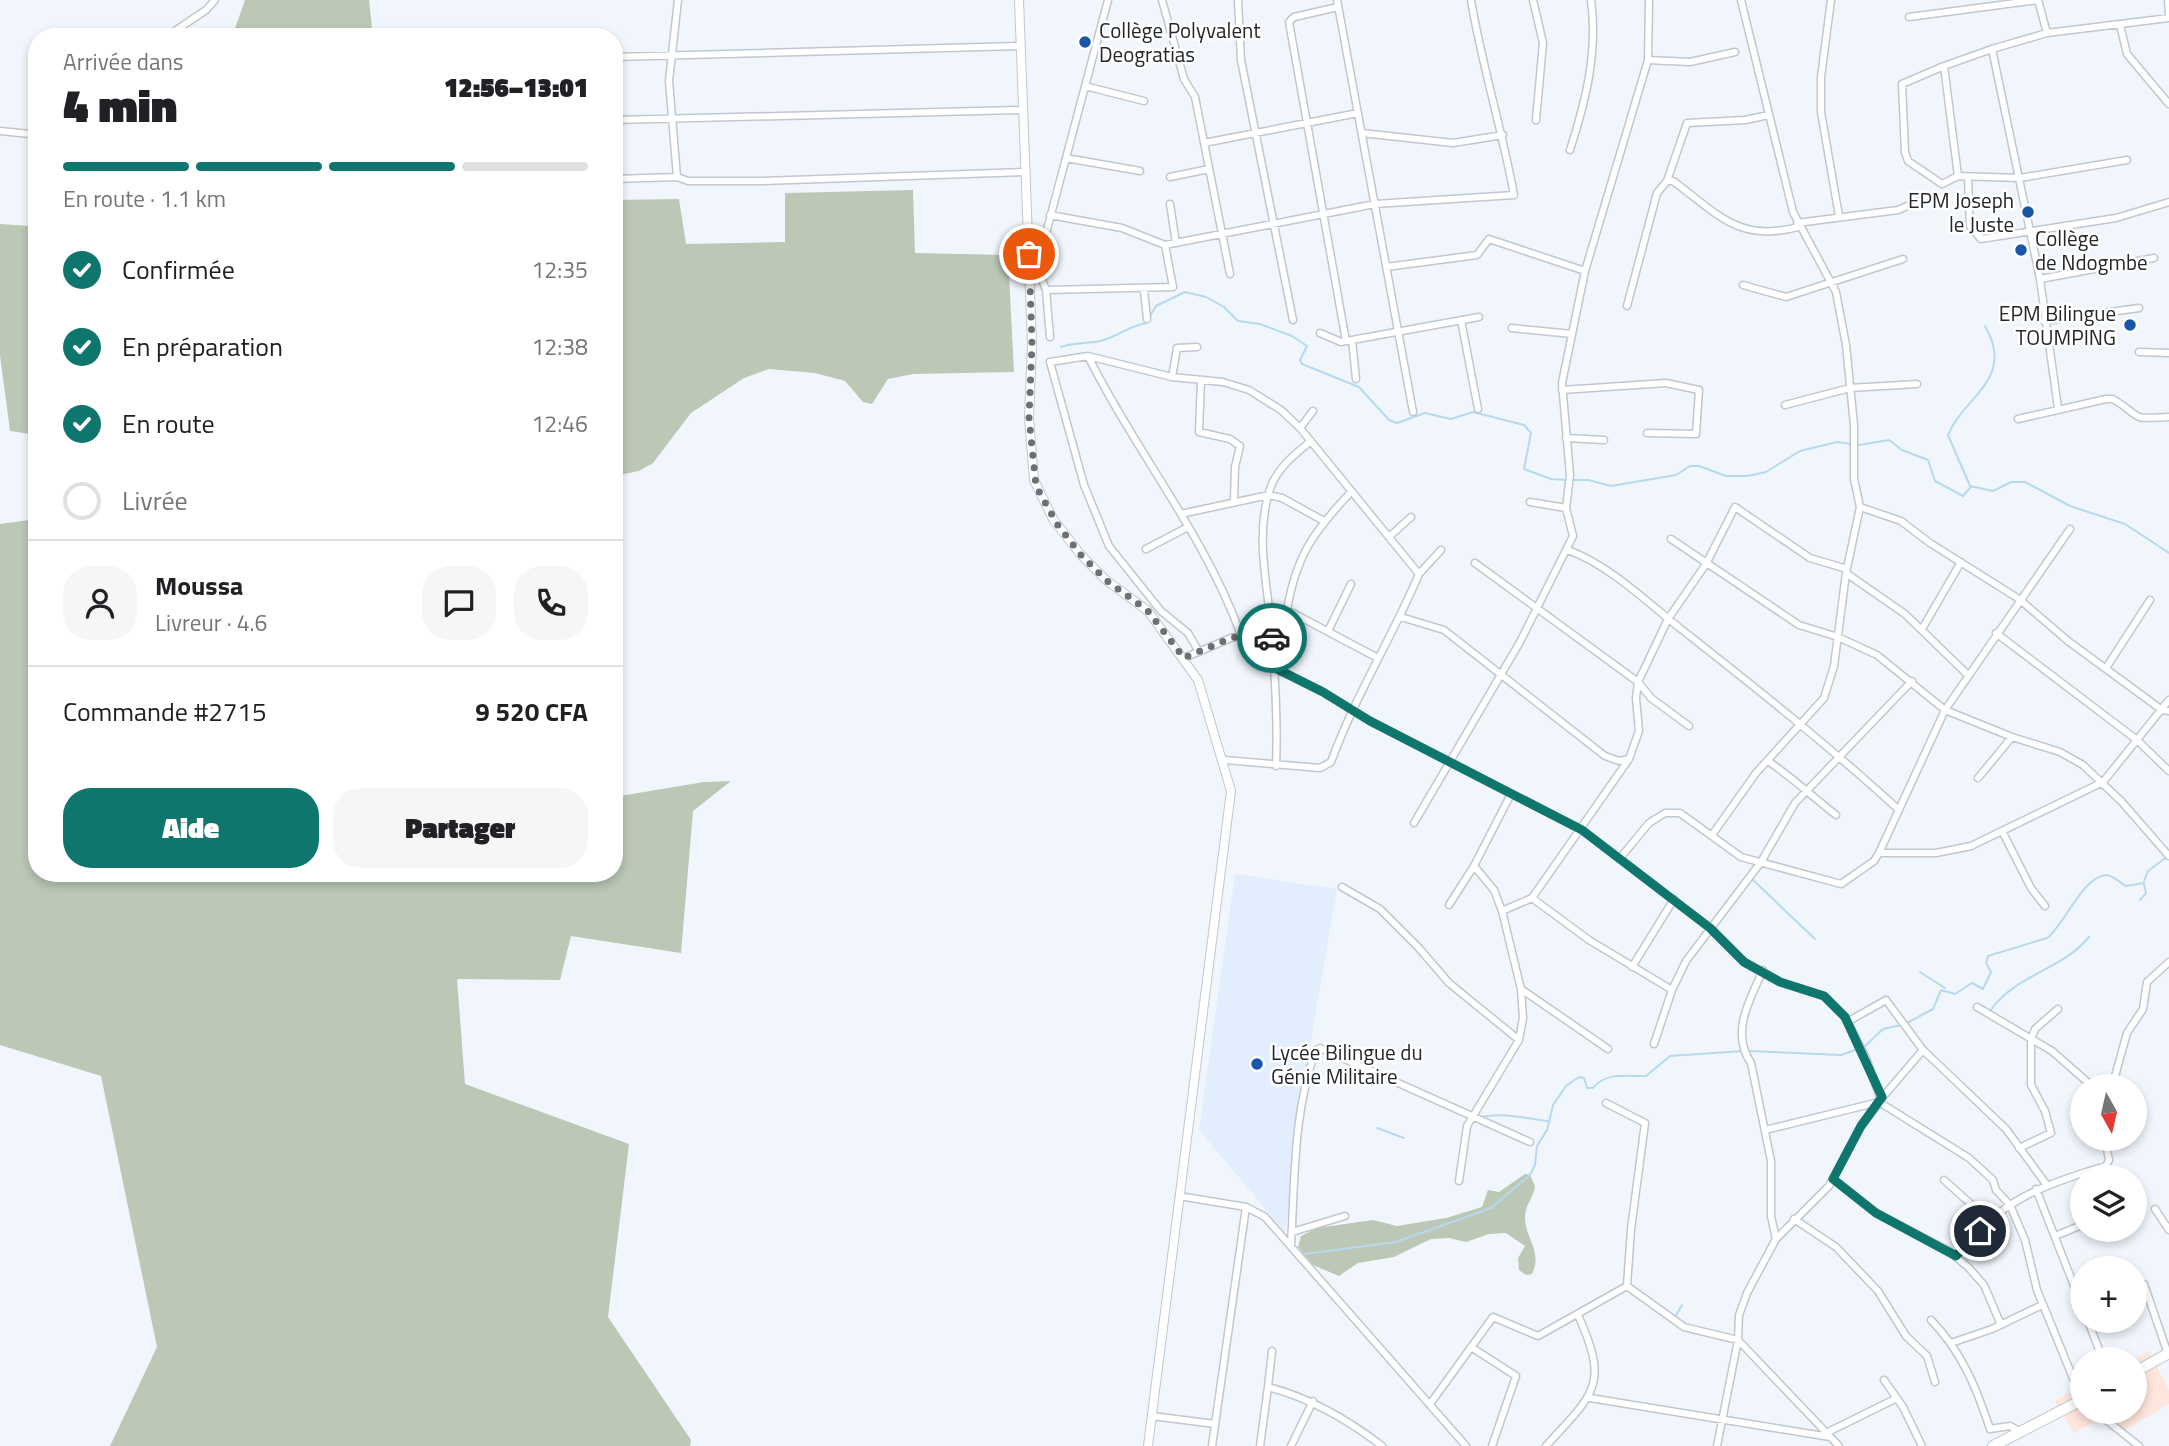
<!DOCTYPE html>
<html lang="fr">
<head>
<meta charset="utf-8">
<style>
  body { margin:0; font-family:"Titillium Web",sans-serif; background:#f6f6f6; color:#202124; height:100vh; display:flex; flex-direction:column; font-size:26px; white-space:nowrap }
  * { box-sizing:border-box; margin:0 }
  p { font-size:23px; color:#757577 }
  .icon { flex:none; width:38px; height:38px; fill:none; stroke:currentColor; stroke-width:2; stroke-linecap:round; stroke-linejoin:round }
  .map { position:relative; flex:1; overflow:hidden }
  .details { position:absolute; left:28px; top:28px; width:595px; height:854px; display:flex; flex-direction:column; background:#fff; border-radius:28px; box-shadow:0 4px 10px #0003 }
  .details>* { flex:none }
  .needle { width:46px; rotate:172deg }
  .buttons { position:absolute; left:2070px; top:1074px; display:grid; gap:14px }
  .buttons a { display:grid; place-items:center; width:77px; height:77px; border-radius:50%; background:#fff; box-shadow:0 4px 10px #0003; font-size:35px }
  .pin { position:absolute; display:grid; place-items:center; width:60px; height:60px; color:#fff; margin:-30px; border:4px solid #fff; border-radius:50%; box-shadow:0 2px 7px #0007 }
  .courier { position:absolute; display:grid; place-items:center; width:70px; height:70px; margin:-35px; border:5px solid #0f766e; border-radius:50%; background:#fff; color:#222; box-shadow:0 2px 9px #0007 }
  .headline em { font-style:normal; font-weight:800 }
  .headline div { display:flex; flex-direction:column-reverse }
  .headline { display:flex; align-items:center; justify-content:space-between; height:119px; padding:0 35px }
  h1 { font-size:46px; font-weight:800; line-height:52px }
  .bar { display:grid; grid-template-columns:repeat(4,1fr); gap:10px 7px; align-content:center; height:84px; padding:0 35px }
  .bar i { height:9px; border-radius:5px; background:#e0e0e0 }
  .bar .active { background:#0f766e }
  .bar p { grid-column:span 4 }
  .line { display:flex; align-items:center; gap:18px; padding:0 35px; border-top:2px solid #e0e0e0 }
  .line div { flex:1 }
  .round { display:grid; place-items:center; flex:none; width:74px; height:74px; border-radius:28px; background:#f6f6f6 }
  ol { padding:0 35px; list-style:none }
  li { display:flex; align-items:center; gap:21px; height:77px }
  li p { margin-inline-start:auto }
  li .icon { padding:7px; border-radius:50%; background:#0f766e; color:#fff; stroke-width:4 }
  li:last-child { color:#757577 }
  li i { width:38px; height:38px; border:4px solid #e0e0e0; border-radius:50% }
  .action { display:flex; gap:14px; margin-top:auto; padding:14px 35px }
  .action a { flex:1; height:80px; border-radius:28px; background:#0f766e; color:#fff; font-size:28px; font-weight:800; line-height:80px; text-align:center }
  .action a+a { background:#f6f6f6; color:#202124 }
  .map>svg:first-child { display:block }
  .commercial { fill:#ffe6dd }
  .built { fill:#e2edfd }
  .green { fill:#bbc8b6 }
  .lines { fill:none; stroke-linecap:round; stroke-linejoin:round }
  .stream { stroke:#b6d9ee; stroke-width:2 }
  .minor-casing { stroke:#c0c7cf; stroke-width:9 }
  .secondary-casing { stroke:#c0c7cf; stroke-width:10 }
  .primary-casing { stroke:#c0c7cf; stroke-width:12 }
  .minor { stroke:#fff; stroke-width:6 }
  .secondary { stroke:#fff; stroke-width:8 }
  .primary { stroke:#fff; stroke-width:10 }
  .done { stroke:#6c6f74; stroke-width:7; stroke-dasharray:0 12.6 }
  .route { stroke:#0f766e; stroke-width:9 }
  .poi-dot { fill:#1956a7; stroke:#fff; stroke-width:2.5 }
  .labels { text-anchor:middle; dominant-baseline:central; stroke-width:5; stroke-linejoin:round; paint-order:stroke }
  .poi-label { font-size:21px; fill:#24272a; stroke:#fff; text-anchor:start }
</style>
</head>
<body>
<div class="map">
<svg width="2169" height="1446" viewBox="0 0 2169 1446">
  <rect width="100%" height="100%" fill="#f1f6fd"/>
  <path class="commercial" d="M2149 1351 2169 1390V1404L2123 1431 2106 1416 2074 1433 2055 1401 2082 1386V1412H2135L2133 1360Z"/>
  <path class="built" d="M1235 874 1337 889 1305 1076 1285 1232 1199 1130Z"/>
  <path class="green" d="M245 0H369L373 37H232Z
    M913 190 915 253 1008 255 1014 372 913 374 888 379 872 404 863 402 845 381 815 373 769 369 744 378 691 413 653 463 639 471 614 476V200L679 199 686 244 785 242V193Z
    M37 192V435L10 431 0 355V224L29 226Z
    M37 519V873H614V797L704 782 731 781 693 811 681 953 571 936 560 980 457 979 465 1084 629 1144 608 1317 691 1440 690 1446H110L157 1347 101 1076 0 1045V524Z
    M1525 1174 1530 1175 1535 1186C1534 1197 1525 1205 1525 1217 1525 1239 1543 1251 1532 1274L1526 1275 1519 1270 1518 1258 1525 1246 1506 1233 1489 1234 1466 1242 1449 1238 1431 1239 1394 1257 1358 1263 1339 1276 1313 1265 1298 1247 1301 1236 1317 1228 1373 1220 1397 1226 1446 1218 1482 1207 1488 1190 1499 1192Z"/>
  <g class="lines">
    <path class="stream" d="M1985 326C2016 379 1964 396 1948 435L1970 486 1993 491 2011 482H2025L2070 506 2125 524 2169 553
      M1061 347C1075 342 1086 344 1100 341 1117 337 1129 326 1146 323L1156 306 1185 292 1206 297 1224 307 1238 321 1260 324 1292 336 1307 346 1300 360 1302 364 1359 387 1389 420 1397 423 1425 413 1451 419 1473 412 1524 425 1531 433 1524 469 1551 479 1567 480
      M1572 480H1588L1611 486 1676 475 1690 466H1699L1726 476H1747L1766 472 1800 451 1837 442 1859 445 1889 440 1902 450 1928 460 1935 481 1963 496 1971 487
      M1752 879 1815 939
      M2144 881 2148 871 2168 856
      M2140 900 2146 893 2144 884
      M1920 972 1945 988
      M1991 1010C2015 975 2062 970 2089 937
      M1907 1023 1933 1009 1941 990 1955 994 1972 983 1983 989 1991 972 1986 963 1988 956 2047 938C2063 927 2083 876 2106 875 2113 875 2120 883 2126 886L2144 883
      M1863 1048 1883 1029 1901 1025
      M1749 1051 1841 1055 1858 1049
      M1483 1117C1500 1112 1529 1119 1548 1121
      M1377 1128 1404 1138
      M1305 1254 1396 1242 1491 1208 1530 1175 1535 1165 1537 1146 1547 1130 1553 1105 1566 1086 1579 1077 1584 1078 1587 1088H1593C1606 1071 1629 1077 1646 1076L1670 1056 1743 1051
      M1674 1319 1682 1305"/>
    <g class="minor-casing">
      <path id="minor" d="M678 0 669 81 677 177 688 181H762L1025 172
        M1108 0 1037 267 1046 290 1173 287 1165 245
        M1162 0 1184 79 1195 97 1230 274
        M1238 0 1241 60 1293 320
        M1337 0 1413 412
        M1533 0 1543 43 1536 120
        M1741 0 1793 212 1836 292 1846 345 1854 425V479L1860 507 1846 573 1905 614 1968 675
        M1831 0 1821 77V112L1839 216
        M2168 0 2169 16
        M1338 7 1294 17 1289 22 1346 341
        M1909 17 2038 0 2047 33
        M2120 25 2127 54 2169 104
        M166 37 206 10 215 0
        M1992 49 1944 66 1958 176 2020 178 2127 160
        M614 57 1020 46
        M1648 60 1690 62 1735 52
        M1944 66 1902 84 1905 152 1908 161 1942 184 1958 176
        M1085 86 1144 101
        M614 120 1023 110
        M0 131 30 134 37 127
        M1362 133 1453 143 1503 135
        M1204 143 1358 113
        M1570 150C1586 100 1598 52 1591 0
        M1066 158 1140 171
        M1170 177 1209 169
        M1968 178 1970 226 1981 239 2116 218 2169 202
        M614 179 677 177
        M1667 181 1687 123 1745 120 1769 115
        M1170 204 1176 243
        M1050 215 1122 228 1165 245 1375 204 1514 195C1502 129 1482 66 1471 0
        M1797 223 1898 210 1929 197
        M1386 267 1477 255 1489 239 1585 271
        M2040 279 2154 258
        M1743 285 1786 297 1903 259
        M1046 290 1050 337
        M1144 290 1147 319
        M1627 306 1657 193 1667 181H1673C1718 214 1739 243 1798 227
        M1461 320 1478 409
        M2044 321 2139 308
        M1512 328 1572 334
        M1320 333 1341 342 1479 317
        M1352 340 1356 379
        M2139 352 2169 353
        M1088 356 1050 362 1084 485 1109 546 1161 611 1188 633 1199 652
        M1172 377 1177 348 1197 347
        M1201 380 1199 432 1230 439 1240 446 1235 467 1234 500
        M1562 390 1666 383 1699 390 1696 434 1647 433
        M1785 405 1850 388 1917 384
        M2058 408 2040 279 1992 49 2047 33 2169 18
        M2018 419 2106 399H2113C2146 419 2126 419 2169 417
        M1300 428 1313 411
        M1566 438 1604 440
        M1530 502 1566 508
        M1860 507 1901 521 1930 543 2019 599 2068 641 2162 710 2169 711
        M1181 514 1269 495 1282 498 1324 521
        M1389 537 1411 517
        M1671 539 1799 625 1838 637 1877 655 1945 710 2012 737 2060 752 2083 765 2121 801 2169 856
        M1146 549 1188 527
        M1568 550C1609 565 1647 602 1681 629 1756 688 1829 746 1899 810
        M1475 563 1638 682 1668 619 1706 564 1735 507 1810 558 1847 569
        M1419 574 1441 550
        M1269 608 1287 610 1376 657
        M1287 610C1296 556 1314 531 1351 492
        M1401 617 1444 630 1605 756 1619 761 1629 759
        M1329 629 1351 584
        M1922 629 1961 562
        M1996 633 2137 740 2169 771
        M1184 658 1231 638 1271 629
        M1273 667 1323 692 1370 721 1582 830 1710 928 1744 962 1780 982 1824 996 1845 1017 1866 1058 1881 1100 1861 1126 1829 1186 1776 1239 1747 1293 1739 1315 1738 1340 1717 1446
        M2106 668 2150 600
        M1638 682 1651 698 1689 726
        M1225 760 1320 768 1331 762C1355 696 1392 638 1419 574L1300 428 1281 410 1249 390 1223 382 1172 377 1088 356C1135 451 1205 535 1241 635
        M1768 761C1793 778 1813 797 1836 815
        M1276 766C1278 720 1275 673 1271 627 1267 581 1255 535 1270 489 1277 468 1294 455 1311 441
        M1978 778 2012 737
        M1511 794 1474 866 1494 890 1502 911 1532 898 1589 940 1672 990
        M1414 823 1520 642 1573 536 1566 508 1570 475 1562 383 1585 271 1648 60 1649 0
        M2002 831 2031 888 2045 906
        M1712 835 1756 773 1824 698 1834 666 1846 573
        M1879 853H1936L1971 846 2103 782 2169 700
        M1621 857 1649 823 1665 813H1680L1741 857 1841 884 1874 861 1879 853 1945 710 2070 529
        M1342 887 1380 909 1418 947 1449 983 1519 1040
        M1532 898 1629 759 1639 731 1636 698 1638 682
        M1449 905 1474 866
        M1632 967 1674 899
        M1763 970C1750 999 1730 1033 1751 1063L1771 1161V1216L1776 1239
        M1521 989 1608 1049
        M1977 1007 2052 1051 2093 1087
        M1847 1022 1886 1000 1923 1050 2006 1129 2046 1184
        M1654 1044 1672 990 1686 961 1761 862 1795 803 1912 681
        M2112 1087 2127 1033 2143 1009 2147 982 2169 962
        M1881 1099 1923 1050
        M1606 1103 1645 1123 1631 1229 1627 1286 1684 1327 1738 1340 1839 1446
        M1765 1130 1879 1102 1969 1158 1993 1180 1996 1190 2010 1205 2025 1240 2037 1290 2082 1400
        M2019 1148 2051 1133 2045 1111 2031 1085V1040L2035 1029 2058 1009
        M1833 1179 1876 1213 1949 1251 1968 1267 1984 1285 2001 1325
        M1944 1180 1991 1222
        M1459 1181 1467 1126 1519 1040 1523 1018 1521 989 1502 911
        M2036 1189 2082 1306
        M1179 1196 1246 1207 1265 1217 1466 1446
        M2155 1209 2169 1230
        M1794 1219 1836 1247 1878 1291 1906 1336 1927 1356 1935 1382
        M1292 1232 1345 1216
        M2055 1236 2082 1225
        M1291 1244C1295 1180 1293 1111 1316 1050L1320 1048 1530 1142
        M1956 1256C1999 1201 2041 1185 2106 1166L2109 1160 2105 1139
        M2144 1284 2168 1354
        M1931 1320C1962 1352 1976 1387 1990 1429L2010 1426 2021 1432
        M2088 1321 2103 1360
        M1951 1343 1992 1329 2042 1305
        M1471 1347 1516 1376 1492 1446
        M1884 1380 1903 1407 1922 1446
        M1268 1387 1272 1351
        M1590 1398 1830 1437
        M1430 1404 1493 1317 1538 1336 1627 1286
        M2096 1412 2139 1446
        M1152 1416 1215 1424
        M1826 1433 1897 1398
        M1212 1446 1246 1207
        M1260 1446 1268 1387C1311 1398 1347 1419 1382 1446
        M1291 1446 1313 1401
        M1546 1446C1594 1393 1610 1386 1578 1315"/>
    </g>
    <g class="secondary-casing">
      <path id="secondary" d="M1019 0 1032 344 1029 418 1034 480 1053 519 1081 555 1106 580 1148 611 1198 680 1231 791 1148 1446"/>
    </g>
    <g class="primary-casing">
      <path id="primary" d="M2135 1372 2169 1353
        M1993 1446 2082 1400"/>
    </g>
    <use href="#minor" class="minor"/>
    <use href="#secondary" class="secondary"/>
    <use href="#primary" class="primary"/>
  </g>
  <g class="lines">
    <path class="done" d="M1029 254 1032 344 1029 418 1036 486 1057 524 1081 555 1106 580 1148 611 1184 658 1231 638 1271 629 1272 638"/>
    <path class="route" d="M1272 638 1273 667 1323 692 1370 721 1582 830 1710 928 1744 962 1780 982 1824 996 1845 1017 1882 1097 1861 1126 1833 1179 1876 1213 1956 1256 1980 1231"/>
  </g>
  <g class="poi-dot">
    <circle cx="1085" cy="42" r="7"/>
    <circle cx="2028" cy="212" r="7"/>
    <circle cx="2021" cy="250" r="7"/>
    <circle cx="2130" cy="325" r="7"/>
    <circle cx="1257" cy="1064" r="7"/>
  </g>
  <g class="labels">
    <g class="poi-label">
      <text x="1099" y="30">Collège Polyvalent<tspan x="1099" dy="24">Deogratias</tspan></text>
      <text x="2014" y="200" text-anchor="end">EPM Joseph<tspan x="2014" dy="24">le Juste</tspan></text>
      <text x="2035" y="238">Collège<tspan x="2035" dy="24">de Ndogmbe</tspan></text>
      <text x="2116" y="313" text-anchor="end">EPM Bilingue<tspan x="2116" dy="24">TOUMPING</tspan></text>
      <text x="1271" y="1052">Lycée Bilingue du<tspan x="1271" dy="24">Génie Militaire</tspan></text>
    </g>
  </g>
</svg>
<div class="buttons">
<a><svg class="needle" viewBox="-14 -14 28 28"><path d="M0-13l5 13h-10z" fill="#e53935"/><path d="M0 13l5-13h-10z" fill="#757577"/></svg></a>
<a><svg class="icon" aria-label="layers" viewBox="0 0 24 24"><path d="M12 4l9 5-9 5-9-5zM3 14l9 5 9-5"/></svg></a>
<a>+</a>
<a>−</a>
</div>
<div class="pin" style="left:1029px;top:254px;background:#ea580c"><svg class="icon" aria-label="bag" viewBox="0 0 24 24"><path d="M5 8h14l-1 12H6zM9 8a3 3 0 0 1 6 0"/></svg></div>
<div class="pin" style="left:1980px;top:1231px;background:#1f2937"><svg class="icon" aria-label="home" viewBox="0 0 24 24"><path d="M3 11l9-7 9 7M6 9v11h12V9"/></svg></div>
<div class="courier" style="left:1272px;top:638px"><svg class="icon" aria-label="car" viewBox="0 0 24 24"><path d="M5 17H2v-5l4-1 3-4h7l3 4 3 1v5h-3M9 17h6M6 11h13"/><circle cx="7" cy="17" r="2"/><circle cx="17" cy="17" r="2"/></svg></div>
<section class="details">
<div class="headline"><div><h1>4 min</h1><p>Arrivée dans</p></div><em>12:56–13:01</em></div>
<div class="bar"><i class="active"></i><i class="active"></i><i class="active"></i><i></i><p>En route · 1.1 km</p></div>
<ol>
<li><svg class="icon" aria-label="check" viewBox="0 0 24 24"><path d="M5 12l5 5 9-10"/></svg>Confirmée<p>12:35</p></li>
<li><svg class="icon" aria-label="check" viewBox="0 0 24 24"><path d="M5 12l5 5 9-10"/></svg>En préparation<p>12:38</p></li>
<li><svg class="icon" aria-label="check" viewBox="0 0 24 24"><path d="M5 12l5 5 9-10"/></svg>En route<p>12:46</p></li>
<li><i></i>Livrée</li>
</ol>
<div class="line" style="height:126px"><a class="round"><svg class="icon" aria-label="person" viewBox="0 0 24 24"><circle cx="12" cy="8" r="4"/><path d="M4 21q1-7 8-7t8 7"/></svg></a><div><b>Moussa</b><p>Livreur · 4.6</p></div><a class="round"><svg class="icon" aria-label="chat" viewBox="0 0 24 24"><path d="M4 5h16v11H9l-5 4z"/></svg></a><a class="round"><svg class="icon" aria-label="phone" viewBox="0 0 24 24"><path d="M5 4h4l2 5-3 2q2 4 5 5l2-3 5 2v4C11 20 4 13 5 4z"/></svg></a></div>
<div class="line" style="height:91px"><div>Commande #2715</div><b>9 520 CFA</b></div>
<div class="action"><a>Aide</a><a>Partager</a></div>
</section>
</div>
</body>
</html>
